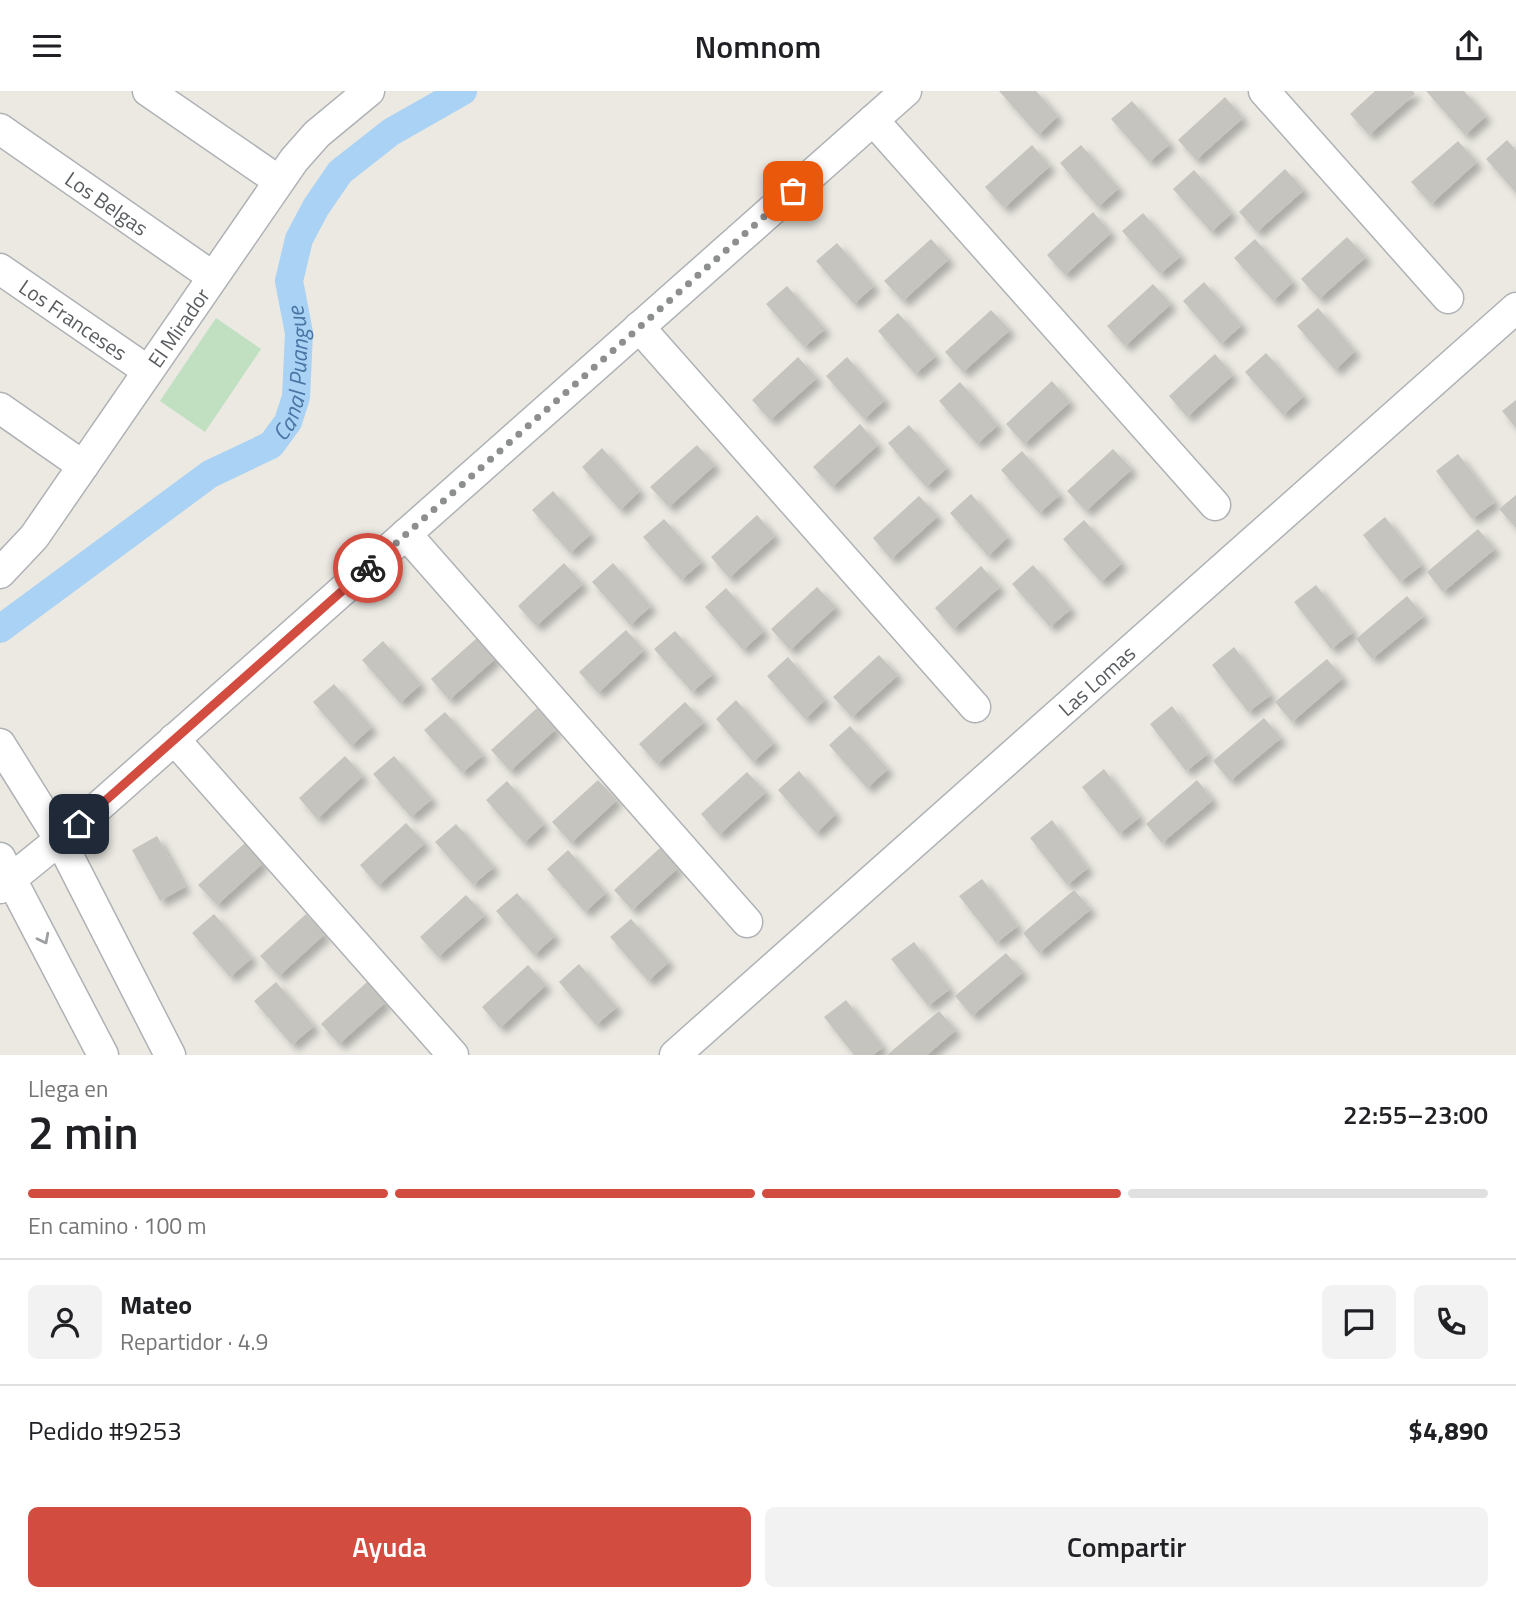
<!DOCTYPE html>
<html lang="es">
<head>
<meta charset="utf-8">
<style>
  body { margin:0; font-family:"Titillium Web",sans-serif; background:#f2f2f2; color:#202124; height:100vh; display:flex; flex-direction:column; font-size:26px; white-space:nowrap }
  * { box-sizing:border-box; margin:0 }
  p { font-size:23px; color:#757577 }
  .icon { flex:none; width:38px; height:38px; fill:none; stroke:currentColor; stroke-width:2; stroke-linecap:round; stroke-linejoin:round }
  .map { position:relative; height:964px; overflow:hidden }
  .drawer { display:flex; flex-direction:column; background:#fff; flex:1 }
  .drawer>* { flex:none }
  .pin { position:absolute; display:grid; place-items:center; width:60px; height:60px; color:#fff; margin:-30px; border-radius:14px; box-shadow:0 4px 10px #0006 }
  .courier { position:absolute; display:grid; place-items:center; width:70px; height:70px; margin:-35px; border:5px solid #d34c40; border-radius:50%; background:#fff; color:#222; box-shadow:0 2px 9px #0007 }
  .overview em { font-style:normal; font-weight:600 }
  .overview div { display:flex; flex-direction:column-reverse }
  .overview { display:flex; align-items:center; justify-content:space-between; height:119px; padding:0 28px }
  h1 { font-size:46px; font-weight:600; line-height:52px }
  .bar { display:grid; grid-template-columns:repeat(4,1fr); gap:10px 7px; align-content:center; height:84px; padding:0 28px }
  .bar i { height:9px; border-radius:5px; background:#e0e0e0 }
  .bar .active { background:#d34c40 }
  .bar p { grid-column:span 4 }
  .line { display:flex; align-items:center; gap:18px; padding:0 28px; border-top:2px solid #e0e0e0 }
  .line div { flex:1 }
  .round { display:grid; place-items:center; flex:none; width:74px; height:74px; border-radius:10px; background:#f2f2f2 }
  .action { display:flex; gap:14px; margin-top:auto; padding:14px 28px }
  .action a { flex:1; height:80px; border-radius:10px; background:#d34c40; color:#fff; font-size:28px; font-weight:600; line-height:80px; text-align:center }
  .action a+a { background:#f2f2f2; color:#202124 }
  header { display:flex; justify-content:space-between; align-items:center; height:91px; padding:0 28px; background:#fff; font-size:32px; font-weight:600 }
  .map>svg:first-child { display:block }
  .green { fill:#c1e0c1 }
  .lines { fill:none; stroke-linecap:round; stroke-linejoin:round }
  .canal { stroke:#a9d2f4; stroke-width:28 }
  .building { fill:#c6c4be; filter:url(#shadow) }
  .street-casing { stroke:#afb2b5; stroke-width:33 }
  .street { stroke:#fff; stroke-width:30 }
  .oneway { stroke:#9c9ea0 }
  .done { stroke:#8d8e8e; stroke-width:7; stroke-dasharray:0 12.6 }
  .route { stroke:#d34c40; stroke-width:9 }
  .labels { text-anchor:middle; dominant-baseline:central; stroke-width:5; stroke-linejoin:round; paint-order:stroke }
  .street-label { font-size:21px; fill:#5a5d60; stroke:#fff }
  .water-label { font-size:23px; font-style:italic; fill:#4a74a3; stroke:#fff }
</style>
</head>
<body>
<header><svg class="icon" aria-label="menu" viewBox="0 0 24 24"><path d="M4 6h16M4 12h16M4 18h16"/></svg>Nomnom<svg class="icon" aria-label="share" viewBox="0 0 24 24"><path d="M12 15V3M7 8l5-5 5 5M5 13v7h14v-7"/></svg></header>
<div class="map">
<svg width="1516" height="964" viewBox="0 0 1516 964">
  <defs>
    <filter id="shadow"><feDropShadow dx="6" dy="6" stdDeviation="3.5" flood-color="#0004"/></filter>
  </defs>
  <rect width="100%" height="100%" fill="#ebe9e2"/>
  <path class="green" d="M216 227 261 258 205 341 160 310Z"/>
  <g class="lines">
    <path class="canal" id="s1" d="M0 538 210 383 271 354 288 331 296 306 299 242 289 190 299 148 316 116 340 81 391 41 463 0"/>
  </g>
  <path class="building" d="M999 0H1036L1058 25 1038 44Z
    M1375 0H1413L1415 3 1369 44 1350 23Z
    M1426 0H1464L1486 25 1465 44Z
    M1225 6 1243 27 1196 69 1178 49Z
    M1132 10 1170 53 1149 71 1111 28Z
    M1507 49 1516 59V102L1486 68Z
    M1458 50 1477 71 1431 113 1411 91Z
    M1032 54 1050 75 1004 117 985 96Z
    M1081 54 1119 97 1098 116 1060 72Z
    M1285 78 1304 99 1257 141 1239 121Z
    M1194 79 1232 122 1211 141 1173 98Z
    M1093 121 1111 142 1065 184 1047 164Z
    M1143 122 1181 165 1160 183 1122 140Z
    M1347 146 1366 166 1319 208 1301 188Z
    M931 148 949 168 903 210 884 190Z
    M1255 148 1293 191 1273 210 1234 167Z
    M837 152 874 195 854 213 816 170Z
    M1204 191 1242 234 1221 253 1183 210Z
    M1153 193 1171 213 1125 255 1107 235Z
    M787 195 825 238 804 256 766 213Z
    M1318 217 1355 260 1335 279 1297 235Z
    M991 219 1010 239 963 281 945 261Z
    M898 222 936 265 915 283 878 240Z
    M1266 262 1304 305 1283 324 1245 281Z
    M1215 263 1233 284 1187 326 1169 305Z
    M798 266 817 287 770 329 752 309Z
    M847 266 885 309 864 328 826 285Z
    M1052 290 1070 311 1024 353 1006 333Z
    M960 291 998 334 977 353 939 310Z
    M1516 309V337L1502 320Z
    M860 333 878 354 832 396 813 376Z
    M909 334 947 377 926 396 888 352Z
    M697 354 715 374 669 416 650 396Z
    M602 357 640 400 620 419 582 376Z
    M1113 358 1132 378 1086 420 1067 400Z
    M1022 360 1060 404 1039 422 1001 379Z
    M1458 363 1495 411 1472 428 1436 380Z
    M553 400 591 443 570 462 532 419Z
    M971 403 1008 446 988 465 950 422Z
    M1516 404V437L1499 418Z
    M919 405 938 425 891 468 873 447Z
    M757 424 775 445 729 487 711 466Z
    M1385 426 1422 474 1400 491 1363 444Z
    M664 428 702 471 681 489 643 446Z
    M1084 429 1122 472 1101 491 1063 448Z
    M1478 438 1495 458 1443 501 1427 481Z
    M564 472 583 493 536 535 518 515Z
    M613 472 651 515 630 534 592 491Z
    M1033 474 1071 518 1050 536 1012 493Z
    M981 475 1000 496 953 538 935 517Z
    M1316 494 1353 541 1331 558 1294 511Z
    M817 496 836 516 790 559 771 538Z
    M726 497 764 540 743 559 705 516Z
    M1407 505 1424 525 1372 568 1356 548Z
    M626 539 644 559 598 602 579 581Z
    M675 540 713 583 692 601 654 558Z
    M478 546 496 567 449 609 431 588Z
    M383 550 421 593 400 612 362 569Z
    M1234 556 1271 604 1248 621 1212 574Z
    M879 564 898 584 852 626 833 606Z
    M788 566 825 609 805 628 767 585Z
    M1327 568 1343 587 1292 631 1275 611Z
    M334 593 372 636 351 655 313 611Z
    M736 609 774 652 753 671 716 628Z
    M685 611 704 631 657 673 639 653Z
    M1172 615 1208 663 1186 680 1150 633Z
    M537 617 556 638 510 680 491 659Z
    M445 621 483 664 462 682 424 639Z
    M1264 627 1281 647 1230 690 1213 670Z
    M850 635 888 678 867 697 829 654Z
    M345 665 363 685 317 728 299 707Z
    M394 665 432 708 411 726 373 683Z
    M1104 678 1140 726 1119 743 1082 696Z
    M799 680 836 723 816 742 778 699Z
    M747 681 766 701 719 744 701 723Z
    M598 689 617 709 571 752 552 731Z
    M1197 689 1213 709 1162 752 1146 733Z
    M507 690 544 733 524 752 486 709Z
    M1052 729 1088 777 1067 794 1030 747Z
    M406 732 425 752 378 795 360 774Z
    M456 733 494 776 473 794 435 751Z
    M157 745 185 796 160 810 132 759Z
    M245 752 263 772 217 814 198 794Z
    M660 757 678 777 632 819 614 799Z
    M568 759 606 802 585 821 547 778Z
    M982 788 1018 835 996 852 959 805Z
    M1074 799 1091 818 1039 862 1023 842Z
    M517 802 555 845 534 864 496 820Z
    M466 804 485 824 438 866 420 846Z
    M214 823 252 867 230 886 192 842Z
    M306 823 325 843 279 885 260 865Z
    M631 828 669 871 648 890 610 846Z
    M914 851 950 898 928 915 891 868Z
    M1006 862 1023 881 972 925 955 905Z
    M579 873 617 916 596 934 559 891Z
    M528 874 546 894 500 937 482 916Z
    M276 891 314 935 292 954 254 910Z
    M367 891 386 911 339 953 321 933Z
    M846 909 883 956 873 964H854L824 926Z
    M939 920 956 939 927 964H887Z"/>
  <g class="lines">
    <g class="street-casing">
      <g id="street">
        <path d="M148 0 279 90"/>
        <path d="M1264 0 1448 207"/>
        <path d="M873 29 1215 414"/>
        <path id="s2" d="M0 38 213 186"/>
        <path id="s3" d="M0 178 148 280"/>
        <path d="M639 236 975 616"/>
        <path d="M0 317 83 375"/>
        <path d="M406 443 747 831"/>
        <path id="s4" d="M0 482 34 446 294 69 317 43 369 0"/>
        <path d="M174 648 453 964"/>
        <path d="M0 653 60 749 170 964"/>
        <path d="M0 767 103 964"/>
        <path d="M0 797 79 733 906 0"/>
        <path id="s5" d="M675 964 1516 217"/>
      </g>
    </g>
    <use href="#street" class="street"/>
  </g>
  <defs><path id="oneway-chevron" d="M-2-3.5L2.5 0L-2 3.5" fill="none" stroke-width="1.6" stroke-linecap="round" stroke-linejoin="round" transform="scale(1.75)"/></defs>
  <use class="oneway" href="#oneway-chevron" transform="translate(44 848) rotate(63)"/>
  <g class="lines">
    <path class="done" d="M368 477 793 100"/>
    <path class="route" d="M79 733 368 477"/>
  </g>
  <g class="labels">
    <g class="street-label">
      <text stroke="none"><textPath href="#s2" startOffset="130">Los Belgas</textPath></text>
      <text stroke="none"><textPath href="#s3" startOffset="89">Los Franceses</textPath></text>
      <text stroke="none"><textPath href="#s4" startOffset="304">El Mirador</textPath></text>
      <text stroke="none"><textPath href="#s5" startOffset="564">Las Lomas</textPath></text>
    </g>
    <g class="water-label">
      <text stroke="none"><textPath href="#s1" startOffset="406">Canal Puangue</textPath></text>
    </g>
  </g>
</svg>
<div class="pin" style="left:793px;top:100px;background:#ea580c"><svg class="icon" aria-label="bag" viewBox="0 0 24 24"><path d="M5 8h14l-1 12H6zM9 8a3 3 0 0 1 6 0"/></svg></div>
<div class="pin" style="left:79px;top:733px;background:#1f2937"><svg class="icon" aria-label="home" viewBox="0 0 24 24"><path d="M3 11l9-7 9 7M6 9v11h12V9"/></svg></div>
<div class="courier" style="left:368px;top:477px"><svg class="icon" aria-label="bike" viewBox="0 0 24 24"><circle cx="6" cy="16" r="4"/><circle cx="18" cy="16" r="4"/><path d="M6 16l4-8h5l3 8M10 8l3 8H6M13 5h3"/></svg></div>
</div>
<section class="drawer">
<div class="overview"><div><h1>2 min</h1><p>Llega en</p></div><em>22:55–23:00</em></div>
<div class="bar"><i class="active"></i><i class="active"></i><i class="active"></i><i></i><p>En camino · 100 m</p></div>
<div class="line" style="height:126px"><a class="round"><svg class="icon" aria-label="person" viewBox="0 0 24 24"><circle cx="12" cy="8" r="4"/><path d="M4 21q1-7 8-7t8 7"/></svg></a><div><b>Mateo</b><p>Repartidor · 4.9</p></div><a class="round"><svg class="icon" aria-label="chat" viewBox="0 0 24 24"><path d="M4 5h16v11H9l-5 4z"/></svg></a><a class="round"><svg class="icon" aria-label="phone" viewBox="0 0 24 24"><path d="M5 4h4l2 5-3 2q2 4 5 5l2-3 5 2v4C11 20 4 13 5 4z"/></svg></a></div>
<div class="line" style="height:91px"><div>Pedido #9253</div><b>$4,890</b></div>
<div class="action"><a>Ayuda</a><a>Compartir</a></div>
</section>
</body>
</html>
